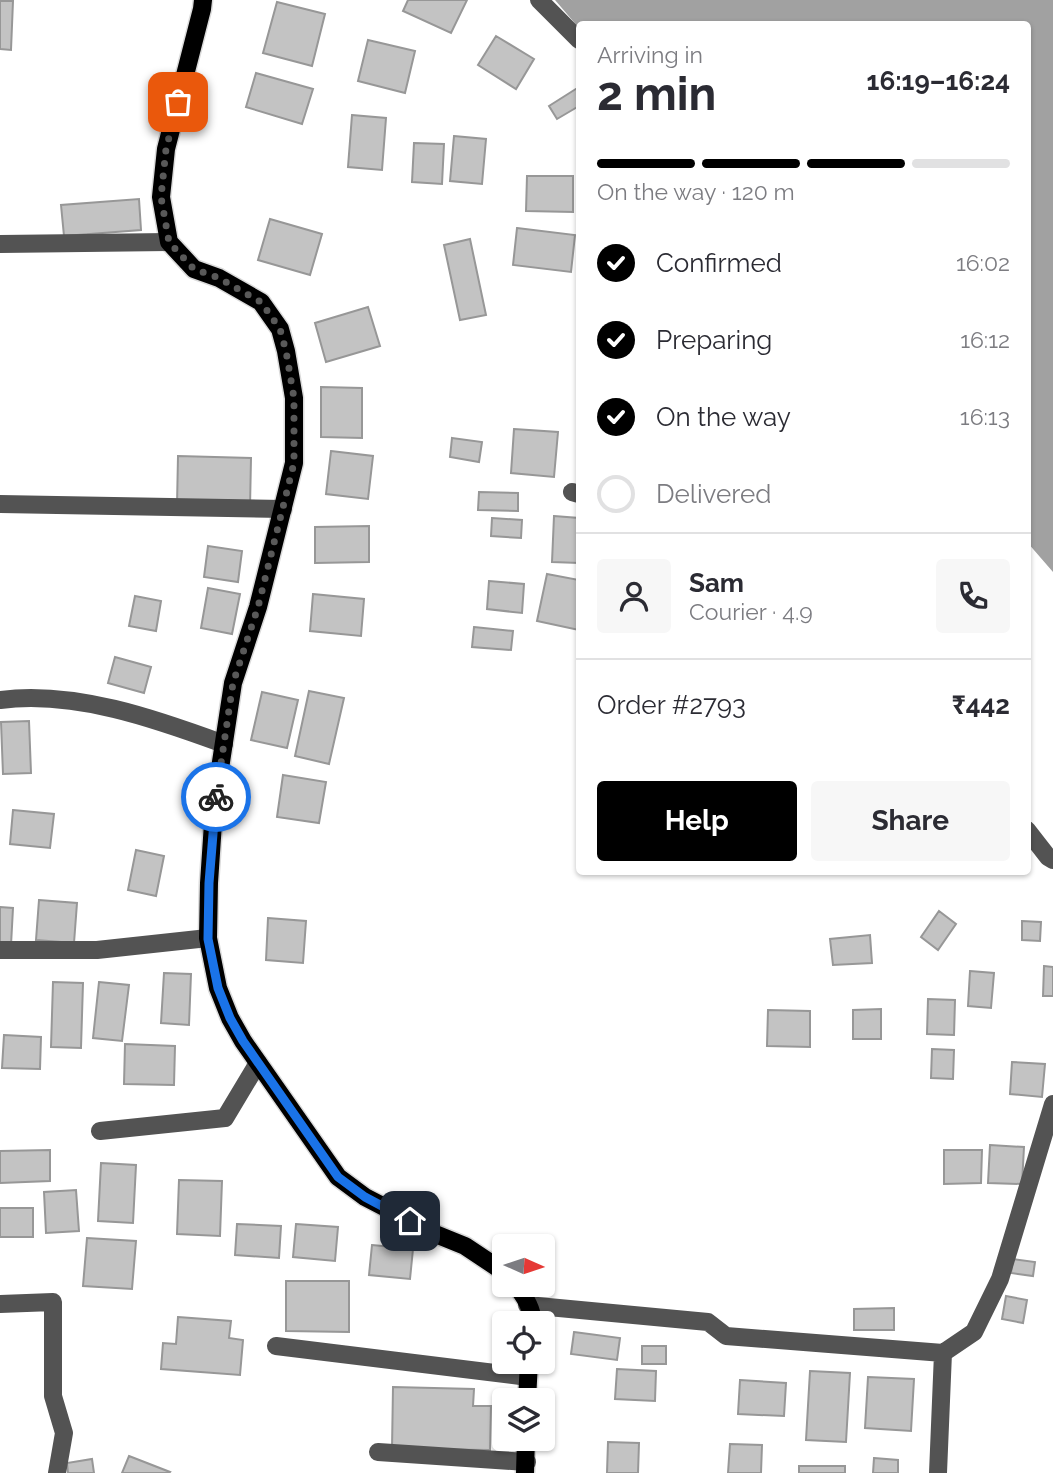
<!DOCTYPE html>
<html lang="en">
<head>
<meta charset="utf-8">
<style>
  body { margin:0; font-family:Raleway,sans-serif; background:#f7f7f7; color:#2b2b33; height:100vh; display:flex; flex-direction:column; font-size:26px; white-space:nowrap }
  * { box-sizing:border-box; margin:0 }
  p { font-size:23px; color:#7c7c81 }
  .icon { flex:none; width:38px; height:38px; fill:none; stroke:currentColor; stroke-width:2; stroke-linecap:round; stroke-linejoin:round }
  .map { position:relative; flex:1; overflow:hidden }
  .panel { position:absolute; left:576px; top:21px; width:455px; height:854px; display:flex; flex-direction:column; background:#fff; border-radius:7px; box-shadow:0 2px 5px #0004 }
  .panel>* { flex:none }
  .needle { width:46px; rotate:93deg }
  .fabs { position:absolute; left:492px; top:1234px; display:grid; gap:14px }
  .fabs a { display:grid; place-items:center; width:63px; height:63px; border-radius:7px; background:#fff; box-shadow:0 2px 5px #0004; font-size:35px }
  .pin { position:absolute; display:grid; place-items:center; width:60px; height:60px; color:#fff; margin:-30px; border-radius:14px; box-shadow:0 4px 10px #0006 }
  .courier { position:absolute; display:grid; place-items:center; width:70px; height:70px; margin:-35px; border:5px solid #1a73e8; border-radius:50%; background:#fff; color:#222; box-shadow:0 2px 9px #0007 }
  .head em { font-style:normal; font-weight:700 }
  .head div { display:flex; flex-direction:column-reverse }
  .head { display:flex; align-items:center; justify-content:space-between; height:119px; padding:0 21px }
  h1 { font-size:46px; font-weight:700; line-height:52px }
  .bar { display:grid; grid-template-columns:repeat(4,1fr); gap:10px 7px; align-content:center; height:84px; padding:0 21px }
  .bar i { height:9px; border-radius:5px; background:#e1e1e2 }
  .bar .on { background:#000 }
  .bar p { grid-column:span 4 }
  .line { display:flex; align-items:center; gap:18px; padding:0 21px; border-top:2px solid #e1e1e2 }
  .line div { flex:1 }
  .round { display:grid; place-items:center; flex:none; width:74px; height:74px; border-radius:7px; background:#f7f7f7 }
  ol { padding:0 21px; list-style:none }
  li { display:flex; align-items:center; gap:21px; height:77px }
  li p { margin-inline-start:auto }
  li .icon { padding:7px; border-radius:50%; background:#000; color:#fff; stroke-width:4 }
  li:last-child { color:#7c7c81 }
  li i { width:38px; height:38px; border:4px solid #e1e1e2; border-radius:50% }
  .button { display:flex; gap:14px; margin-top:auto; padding:14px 21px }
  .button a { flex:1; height:80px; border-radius:7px; background:#000; color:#fff; font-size:28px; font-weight:700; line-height:80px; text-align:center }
  .button a+a { background:#f7f7f7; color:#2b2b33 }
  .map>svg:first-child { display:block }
  .water { fill:#a1a1a1 }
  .building { fill:#c3c3c3; stroke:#979797; stroke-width:2 }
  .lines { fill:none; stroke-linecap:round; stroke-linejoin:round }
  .major-casing { stroke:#dbdbdb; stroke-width:21 }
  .minor { stroke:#535353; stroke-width:18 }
  .major { stroke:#000; stroke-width:18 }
  .done { stroke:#595959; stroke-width:7; stroke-dasharray:0 12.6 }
  .route { stroke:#1a73e8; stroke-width:9 }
</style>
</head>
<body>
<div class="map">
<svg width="1053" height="1473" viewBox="0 0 1053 1473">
  <rect width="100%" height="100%" fill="#fff"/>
  <path class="water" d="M555 0H1053V572L1027 542V24H579V28Z"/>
  <path class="building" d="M408 0H467L451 33 403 11Z
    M0 1H13L11 50 0 49Z
    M277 2 325 14 312 66 263 53Z
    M496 36 534 59 516 89 478 65Z
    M368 40 415 51 405 93 358 81Z
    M256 73 313 89 302 124 246 107Z
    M579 87V106L557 119 549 106Z
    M352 115 386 118 382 170 348 167Z
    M454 136 486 139 482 184 450 181Z
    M414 143 444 144 442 184 412 182Z
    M527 176H573V212L526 211Z
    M139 199 141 230 64 236 61 205Z
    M270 219 322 234 310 275 258 260Z
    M517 228 575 235 571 272 513 265Z
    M470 239 486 315 460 320 444 245Z
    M368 307 380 346 326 362 315 323Z
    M321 387 362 388V438L321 437Z
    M514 429 558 432 554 477 511 473Z
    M452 438 482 442 479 462 450 457Z
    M331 451 373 456 368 499 326 494Z
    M178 456 251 458 250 507 177 505Z
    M479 492 518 493V511L478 510Z
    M554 516 579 518V563L552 562Z
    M492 518 522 520 521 538 491 536Z
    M369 526V562L315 563V527Z
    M208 546 242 551 238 582 204 577Z
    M547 574 579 580V630L537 621Z
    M489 581 524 584 522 613 487 609Z
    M208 588 240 594 232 634 201 628Z
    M313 594 364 599 361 636 310 631Z
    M135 596 161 601 156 631 129 626Z
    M474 627 513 631 511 650 472 647Z
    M115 657 151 667 144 693 108 683Z
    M309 691 344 698 329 764 295 756Z
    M262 692 298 700 287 748 251 740Z
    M29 721 31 773 3 774 1 722Z
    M283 775 326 782 319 823 277 817Z
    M13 810 54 814 50 848 10 844Z
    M136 850 164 856 156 896 128 890Z
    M39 900 77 903 74 943 36 940Z
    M0 907 13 908 11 945 0 944Z
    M939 911 956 924 938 950 921 937Z
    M268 918 306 921 303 963 266 960Z
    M1022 921 1041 922 1040 941 1022 940Z
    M870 935 872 963 833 965 830 939Z
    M1044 966 1053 967V996H1043Z
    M970 971 994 973 991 1008 968 1006Z
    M164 973 191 974 189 1025 161 1023Z
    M53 982 83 983 81 1048 51 1047Z
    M99 982 129 985 122 1041 93 1038Z
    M928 999 955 1000 954 1035 927 1034Z
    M881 1009V1039H853V1010Z
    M768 1010 810 1011V1047L767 1046Z
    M4 1035 41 1037 40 1069 2 1068Z
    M125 1044 175 1046 174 1085 124 1084Z
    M932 1049 954 1050 953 1079 931 1078Z
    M1012 1062 1045 1064 1042 1097 1010 1094Z
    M990 1145 1024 1147 1022 1184 988 1183Z
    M50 1150V1181L0 1183V1151Z
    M944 1150H982L981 1183 944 1184Z
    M101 1163 136 1165 133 1223 98 1221Z
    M179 1180 222 1181 220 1236 177 1234Z
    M76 1190 79 1231 46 1233 44 1192Z
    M0 1208H33V1237H0Z
    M237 1224 281 1226 279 1258 235 1255Z
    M296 1224 338 1227 335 1261 293 1257Z
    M87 1238 136 1241 132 1289 83 1286Z
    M372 1245 413 1249 410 1279 369 1275Z
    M1013 1259 1035 1262 1033 1276 1011 1273Z
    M286 1281H349V1332L286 1331Z
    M1006 1296 1027 1300 1023 1323 1002 1319Z
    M894 1308V1330H854V1309Z
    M178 1317 231 1321 229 1338 243 1340 240 1375 161 1369 163 1343 176 1344Z
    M574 1332 620 1338 617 1360 571 1354Z
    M642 1346H666V1364H642Z
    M617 1369 656 1371 655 1401 615 1399Z
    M810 1371 850 1373 846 1442 806 1440Z
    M868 1377 914 1379 911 1431 865 1428Z
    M740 1380 786 1383 784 1416 738 1414Z
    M393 1387 474 1389 473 1406H491L490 1450 392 1449Z
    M608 1442 639 1443 638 1473H607Z
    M730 1444 762 1445 761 1473H728Z
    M129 1456 170 1472 169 1473H122Z
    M874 1458 898 1460V1473H873Z
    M92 1459 94 1473H68L67 1463Z
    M799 1466H845V1473H799Z"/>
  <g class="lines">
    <g class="major-casing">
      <path id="major" d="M203 0 202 9 166 149 161 197 169 242 194 269 219 278 261 302 280 329 286 351 294 398V463L258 607 233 683 214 808 209 883 208 938 218 988 230 1018 243 1041 338 1177 365 1197 392 1211 428 1231 465 1246 504 1272
        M515 1284C523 1294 534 1310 532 1323
        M527 1400 529 1362
        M525 1473 526 1438"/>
    </g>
    <path class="minor" d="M539 0 579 40
      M0 244 169 242
      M572 492 579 494
      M0 504 283 509
      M0 700C74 690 156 719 224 744
      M1027 830 1048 857 1053 860
      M0 950H97L208 938
      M100 1131 225 1118 258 1063
      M0 1304 53 1302V1396L64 1433 57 1473
      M527 1305 708 1322 726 1336 943 1353 938 1473
      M276 1346 528 1377
      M943 1353 974 1332 1000 1279 1053 1104
      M378 1452 527 1462"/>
    <use href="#major" class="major"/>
  </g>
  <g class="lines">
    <path class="done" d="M178 102 166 149 161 197 169 242 194 269 219 278 261 302 280 329 286 351 294 398V463L258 607 233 683 216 797"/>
    <path class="route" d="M216 797 209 883 208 939 218 988 230 1018 243 1041 338 1177 365 1197 410 1221"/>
  </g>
</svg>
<div class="fabs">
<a><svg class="needle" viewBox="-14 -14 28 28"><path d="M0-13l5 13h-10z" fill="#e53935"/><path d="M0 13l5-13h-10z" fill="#7c7c81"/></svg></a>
<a><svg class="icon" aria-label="locate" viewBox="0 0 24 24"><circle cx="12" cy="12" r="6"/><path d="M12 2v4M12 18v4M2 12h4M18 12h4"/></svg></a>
<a><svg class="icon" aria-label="layers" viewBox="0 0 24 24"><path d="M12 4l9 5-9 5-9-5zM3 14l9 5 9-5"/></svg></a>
</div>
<div class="pin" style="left:178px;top:102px;background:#ea580c"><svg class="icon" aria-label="bag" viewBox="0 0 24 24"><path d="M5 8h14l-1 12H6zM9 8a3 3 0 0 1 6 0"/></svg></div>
<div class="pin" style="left:410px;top:1221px;background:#1f2937"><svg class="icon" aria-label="home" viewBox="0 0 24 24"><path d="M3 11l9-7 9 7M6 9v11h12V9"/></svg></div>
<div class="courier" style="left:216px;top:797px"><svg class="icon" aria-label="bike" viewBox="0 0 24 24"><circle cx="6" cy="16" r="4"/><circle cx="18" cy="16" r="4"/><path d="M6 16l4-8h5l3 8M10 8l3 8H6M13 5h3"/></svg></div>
<section class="panel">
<div class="head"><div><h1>2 min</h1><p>Arriving in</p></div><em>16:19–16:24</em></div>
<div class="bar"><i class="on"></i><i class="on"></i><i class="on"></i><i></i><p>On the way · 120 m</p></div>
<ol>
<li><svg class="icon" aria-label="check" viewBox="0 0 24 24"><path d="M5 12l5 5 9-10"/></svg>Confirmed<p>16:02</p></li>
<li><svg class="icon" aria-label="check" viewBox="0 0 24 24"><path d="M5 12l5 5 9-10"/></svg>Preparing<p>16:12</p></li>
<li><svg class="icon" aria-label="check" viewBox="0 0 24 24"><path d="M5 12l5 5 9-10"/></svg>On the way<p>16:13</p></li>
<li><i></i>Delivered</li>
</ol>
<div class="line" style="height:126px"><a class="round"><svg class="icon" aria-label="person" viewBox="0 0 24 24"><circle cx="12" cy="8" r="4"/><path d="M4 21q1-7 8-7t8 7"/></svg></a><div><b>Sam</b><p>Courier · 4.9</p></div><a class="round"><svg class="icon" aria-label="phone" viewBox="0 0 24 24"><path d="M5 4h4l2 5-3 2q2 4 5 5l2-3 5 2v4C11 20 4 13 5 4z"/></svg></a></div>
<div class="line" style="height:91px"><div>Order #2793</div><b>₹442</b></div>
<div class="button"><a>Help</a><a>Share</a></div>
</section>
</div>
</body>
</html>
